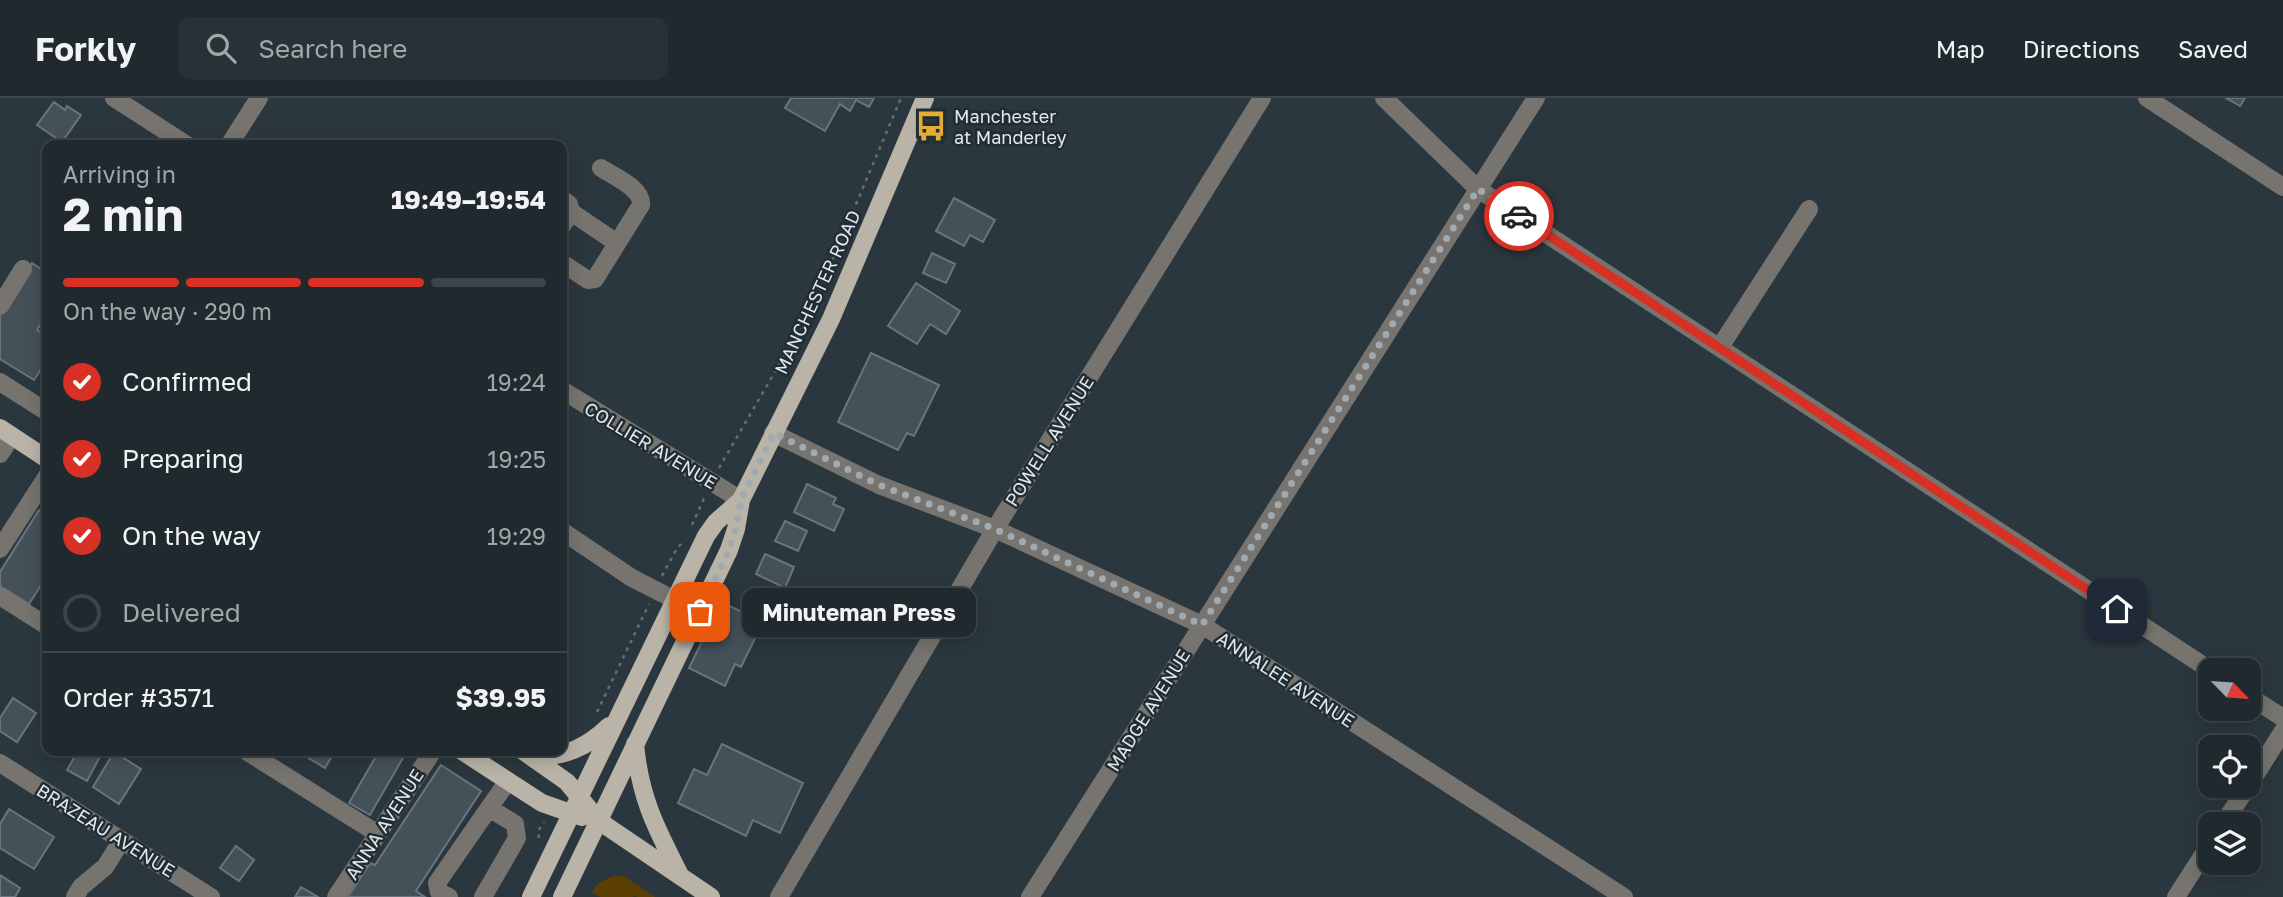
<!DOCTYPE html>
<html lang="en">
<head>
<meta charset="utf-8">
<style>
  body { margin:0; font-family:"Golos Text",sans-serif; background:#283136; color:#f1f3f6; height:100vh; display:flex; flex-direction:column; font-size:26px; white-space:nowrap }
  * { box-sizing:border-box; margin:0 }
  p { font-size:23px; color:#a2a6aa }
  .icon { flex:none; width:38px; height:38px; fill:none; stroke:currentColor; stroke-width:2; stroke-linecap:round; stroke-linejoin:round }
  .map { position:relative; flex:1; overflow:hidden }
  .drawer { position:absolute; left:42px; top:42px; width:525px; height:616px; display:flex; flex-direction:column; background:#20292e; border-radius:14px; box-shadow:0 4px 18px #0003,0 0 0 2px #3d454a }
  .drawer>* { flex:none }
  .needle { width:46px; rotate:115deg }
  .buttons { position:absolute; left:2198px; top:560px; display:grid; gap:14px }
  .buttons a { display:grid; place-items:center; width:63px; height:63px; border-radius:14px; background:#20292e; box-shadow:0 4px 18px #0003,0 0 0 2px #3d454a; font-size:35px }
  .pin { position:absolute; display:grid; place-items:center; width:60px; height:60px; color:#fff; margin:-30px; border-radius:14px; box-shadow:0 4px 10px #0006 }
  .courier { position:absolute; display:grid; place-items:center; width:70px; height:70px; margin:-35px; border:5px solid #d93025; border-radius:50%; background:#fff; color:#222; box-shadow:0 2px 9px #0007 }
  .bubble { position:absolute; height:49px; border-radius:14px; background:#20292e; box-shadow:0 4px 18px #0003,0 0 0 2px #3d454a; font-size:23px; font-weight:700; line-height:49px; text-align:center }
  .headline em { font-style:normal; font-weight:700 }
  .headline div { display:flex; flex-direction:column-reverse }
  .headline { display:flex; align-items:center; justify-content:space-between; height:119px; padding:0 21px }
  h1 { font-size:46px; font-weight:700; line-height:52px }
  .bar { display:grid; grid-template-columns:repeat(4,1fr); gap:10px 7px; align-content:center; height:84px; padding:0 21px }
  .bar i { height:9px; border-radius:5px; background:#3d454a }
  .bar .current { background:#d93025 }
  .bar p { grid-column:span 4 }
  .line { display:flex; align-items:center; gap:18px; padding:0 21px; border-top:2px solid #3d454a }
  .line div { flex:1 }
  ol { padding:0 21px; list-style:none }
  li { display:flex; align-items:center; gap:21px; height:77px }
  li p { margin-inline-start:auto }
  li .icon { padding:7px; border-radius:50%; background:#d93025; color:#fff; stroke-width:4 }
  li:last-child { color:#a2a6aa }
  li i { width:38px; height:38px; border:4px solid #3d454a; border-radius:50% }
  header { display:flex; align-items:center; gap:42px; box-sizing:border-box; height:98px; padding:0 35px; background:#20292e; border-bottom:2px solid #3d454a }
  header strong { font-size:33px }
  nav { display:flex; gap:38px; margin-inline-start:auto; font-size:24px }
  .search { width:490px; height:63px; background:#283136; display:flex; align-items:center; gap:18px; box-sizing:border-box; padding:0 24px; border-radius:14px; color:#a2a6aa; font-size:26px }
  .map>svg:first-child { display:block }
  .green { fill:#5a3f01 }
  .building { fill:#455159; stroke:#68757e; stroke-width:2 }
  .lines { fill:none; stroke-linecap:round; stroke-linejoin:round }
  .path { stroke:#646e75; stroke-width:2.5; stroke-dasharray:3.5 5; stroke-linecap:butt }
  .minor { stroke:#77746f; stroke-width:18 }
  .major { stroke:#b9b3a8; stroke-width:18 }
  .done { stroke:#a1aab0; stroke-width:7; stroke-dasharray:0 12.6 }
  .route { stroke:#d93025; stroke-width:9 }
  .labels { text-anchor:middle; dominant-baseline:central; stroke-width:5; stroke-linejoin:round; paint-order:stroke }
  .poi-label { font-size:18px; fill:#e1e8ed; stroke:#212c33; text-anchor:start }
  .street-label { font-size:18px; fill:#e1e8ed; stroke:#212c33 }
</style>
</head>
<body>
<header>
<strong>Forkly</strong>
<div class="search"><svg class="icon" aria-label="search" viewBox="0 0 24 24"><circle cx="10" cy="10" r="6"/><path d="M15 15l6 6"/></svg>Search here</div>
<nav><a>Map</a><a>Directions</a><a>Saved</a></nav>
</header>
<div class="map">
<svg width="2283" height="799" viewBox="0 0 2283 799">
  <rect width="100%" height="100%" fill="#2b373e"/>
  <path class="green" d="M613 778H624L655 799H637L634 797 633 799H600L592 794 598 785Z"/>
  <path class="building" d="M791 0H874L869 9 856 2 850 13 840 6 825 33 785 10Z
    M2226 0H2245L2240 8Z
    M54 4 65 12 67 8 81 17 62 44 37 27Z
    M954 100 995 122 983 144 970 137 964 148 936 133Z
    M932 155 955 166 946 185 923 175Z
    M32 165 47 175V201L45 204 47 205V216L37 232 47 238V262L34 282 0 261V216Z
    M916 185 960 213 946 236 930 226 917 246 888 228Z
    M871 255 939 287 914 338 907 335 898 352 838 324Z
    M807 386 836 400 833 406 844 411 834 433 794 414Z
    M39 412 47 417V478L29 506 0 488V474Z
    M785 423 807 433 798 453 775 443Z
    M765 456 794 469 785 490 756 476Z
    M721 504 763 524 741 569 735 566 725 588 689 570Z
    M13 600 36 615 17 644 0 633V620Z
    M722 646 803 685 780 735 753 722 746 738 678 705 694 671 707 677Z
    M78 653H103L87 683 67 672Z
    M297 653H335L325 670Z
    M379 653H407L370 717 349 705Z
    M114 654 141 671 119 706 93 689Z
    M441 667 481 693 416 793 425 799H348L370 765 375 767Z
    M9 711 54 739 34 771 0 750V726Z
    M236 748 254 762 239 783 220 770Z
    M0 777 20 790 15 799H0Z
    M301 789 318 799H295Z"/>
  <g class="lines">
    <path class="path" d="M719 370 812 210 901 0
      M692 427 705 398
      M662 478 676 452 684 442
      M597 614 649 506
      M539 740 538 733 544 724"/>
    <path class="minor" d="M114 0 187 47
      M1384 0 1478 91 2210 572
      M2147 0 2283 89
      M229 47 259 0
      M562 101 569 106 571 114 562 128
      M571 114 617 145
      M562 165 588 182 595 181 641 107C643 90 613 78 601 70
      M0 208 23 171
      M1720 249 1809 111
      M0 284 47 314
      M562 292 741 402
      M773 335 879 387 995 431 1202 527 1624 799
      M0 356 12 338
      M562 433 632 480 675 502
      M0 451 47 378
      M0 498 47 528
      M2249 598 2283 620
      M246 653 378 736
      M0 665 211 799
      M2249 687 2283 633
      M2223 726 2248 688
      M75 799 81 789 105 769 122 742
      M336 799 433 653
      M449 799 439 794 437 785 489 710
      M483 799 517 740 515 726 489 710 508 683
      M779 799 995 431 1262 0
      M1030 799 1536 0
      M2176 799 2210 746"/>
    <path class="major" d="M0 330 47 361
      M635 646C640 700 656 730 680 777
      M462 653 542 705 582 719
      M523 653 567 684 599 723 711 799
      M534 660C567 657 585 651 609 628
      M531 799 706 438 716 424 741 402
      M562 799 729 452 736 431 741 402 831 221 925 0"/>
  </g>
  <g class="lines">
    <path class="done" d="M700 514 729 452 736 431 741 402 774 335 879 387 995 431 1202 527 1478 91 1519 118"/>
    <path class="route" d="M1519 118 2117 511"/>
  </g>
  <defs>
    <g id="bus-bare" transform="scale(2.415)"><path d="M-5-6H5V4H4V6H2V4H-2V6H-4V4H-5ZM-3.5-4V0h7V-4ZM-3.5 1.2v1.5H-2V1.2ZM2 1.2v1.5H3.5V1.2Z" fill="#e5ad35" stroke="#212c33" stroke-width="2.5" paint-order="stroke"/></g>
  </defs>
  <g fill-rule="evenodd">
    <use href="#bus-bare" x="931" y="28"/>
  </g>
  <g class="labels">
    <g class="poi-label">
      <text x="954" y="18">Manchester<tspan x="954" dy="21">at Manderley</tspan></text>
    </g>
    <g class="street-label">
      <text transform="translate(817 194) rotate(-65)">MANCHESTER ROAD</text>
      <text transform="translate(1049 343) rotate(-58)">POWELL AVENUE</text>
      <text transform="translate(651 347) rotate(31)">COLLIER AVENUE</text>
      <text transform="translate(1286 581) rotate(33)">ANNALEE AVENUE</text>
      <text transform="translate(1148 612) rotate(-58)">MADGE AVENUE</text>
      <text transform="translate(384 726) rotate(-57)">ANNA AVENUE</text>
      <text transform="translate(106 732) rotate(32)">BRAZEAU AVENUE</text>
    </g>
  </g>
</svg>
<div class="buttons">
<a><svg class="needle" viewBox="-14 -14 28 28"><path d="M0-13l5 13h-10z" fill="#e53935"/><path d="M0 13l5-13h-10z" fill="#a2a6aa"/></svg></a>
<a><svg class="icon" aria-label="locate" viewBox="0 0 24 24"><circle cx="12" cy="12" r="6"/><path d="M12 2v4M12 18v4M2 12h4M18 12h4"/></svg></a>
<a><svg class="icon" aria-label="layers" viewBox="0 0 24 24"><path d="M12 4l9 5-9 5-9-5zM3 14l9 5 9-5"/></svg></a>
</div>
<div class="pin" style="left:700px;top:514px;background:#ea580c"><svg class="icon" aria-label="bag" viewBox="0 0 24 24"><path d="M5 8h14l-1 12H6zM9 8a3 3 0 0 1 6 0"/></svg></div>
<div class="pin" style="left:2117px;top:511px;background:#1f2937"><svg class="icon" aria-label="home" viewBox="0 0 24 24"><path d="M3 11l9-7 9 7M6 9v11h12V9"/></svg></div>
<div class="courier" style="left:1519px;top:118px"><svg class="icon" aria-label="car" viewBox="0 0 24 24"><path d="M5 17H2v-5l4-1 3-4h7l3 4 3 1v5h-3M9 17h6M6 11h13"/><circle cx="7" cy="17" r="2"/><circle cx="17" cy="17" r="2"/></svg></div>
<div class="bubble" style="left:742px;top:490px;width:234px">Minuteman Press</div>
<section class="drawer">
<div class="headline"><div><h1>2 min</h1><p>Arriving in</p></div><em>19:49–19:54</em></div>
<div class="bar"><i class="current"></i><i class="current"></i><i class="current"></i><i></i><p>On the way · 290 m</p></div>
<ol>
<li><svg class="icon" aria-label="check" viewBox="0 0 24 24"><path d="M5 12l5 5 9-10"/></svg>Confirmed<p>19:24</p></li>
<li><svg class="icon" aria-label="check" viewBox="0 0 24 24"><path d="M5 12l5 5 9-10"/></svg>Preparing<p>19:25</p></li>
<li><svg class="icon" aria-label="check" viewBox="0 0 24 24"><path d="M5 12l5 5 9-10"/></svg>On the way<p>19:29</p></li>
<li><i></i>Delivered</li>
</ol>
<div class="line" style="height:91px"><div>Order #3571</div><b>$39.95</b></div>
</section>
</div>
</body>
</html>
